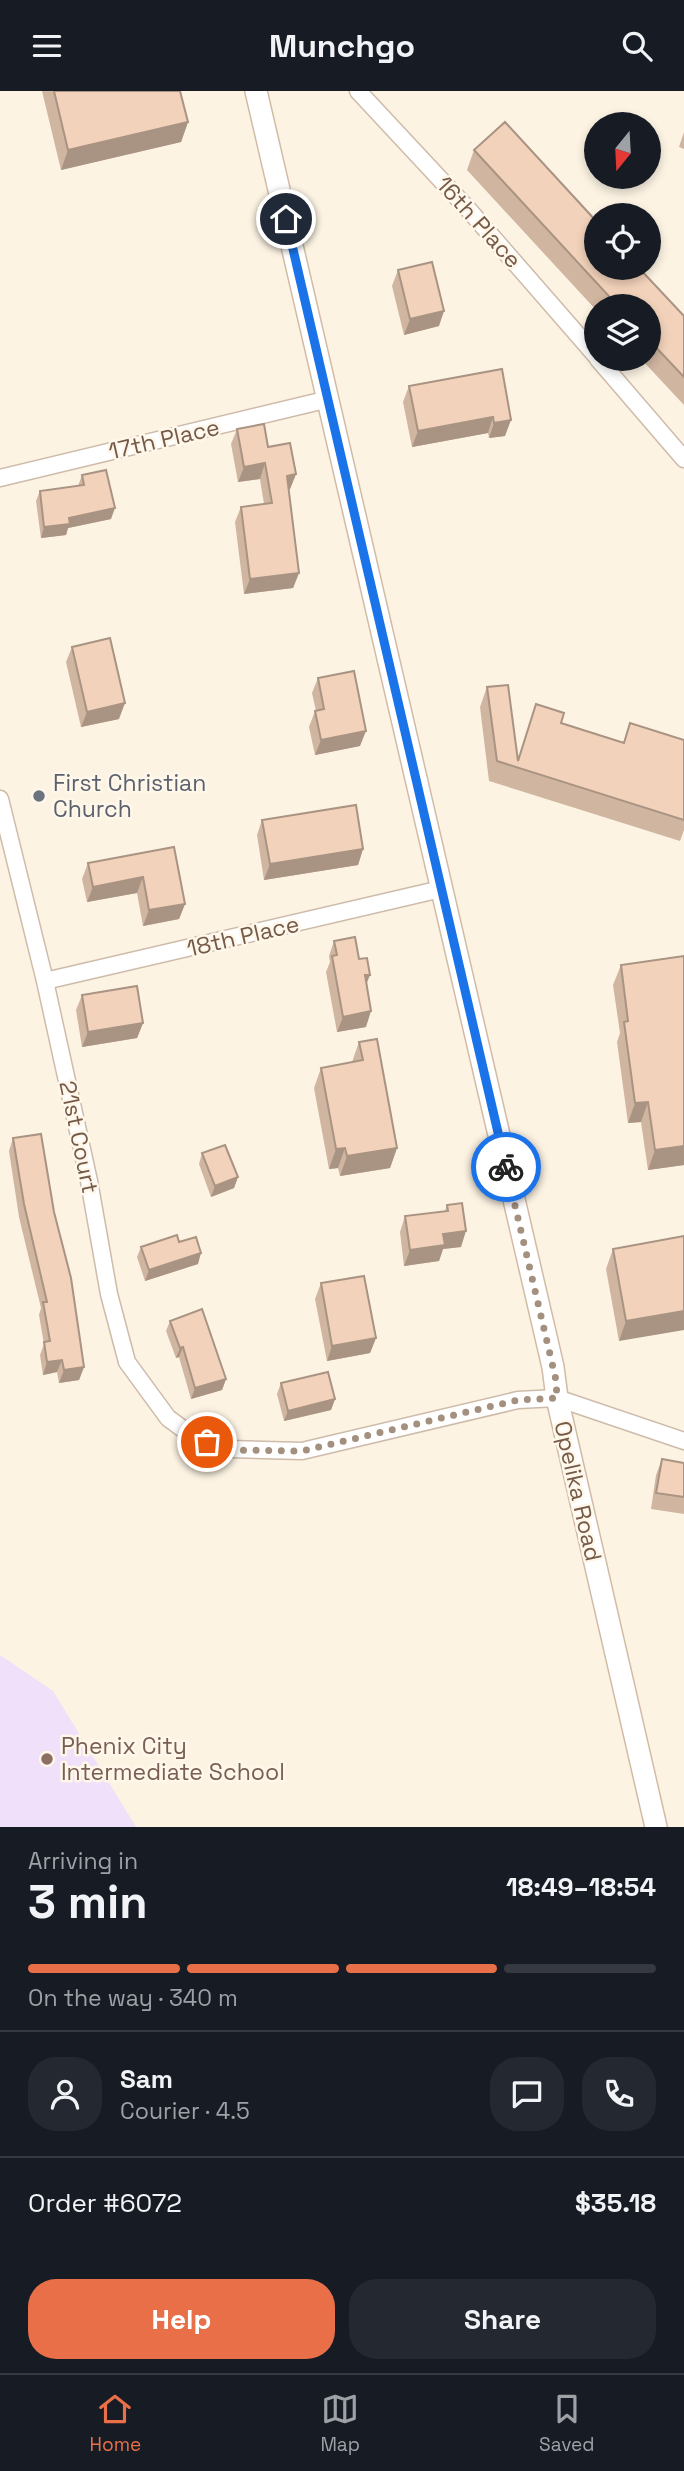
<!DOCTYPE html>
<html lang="en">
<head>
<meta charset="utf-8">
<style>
  body { margin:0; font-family:"Space Grotesk",sans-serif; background:#242831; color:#f1f3f6; height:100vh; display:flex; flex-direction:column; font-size:26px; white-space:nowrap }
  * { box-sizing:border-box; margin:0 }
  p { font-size:23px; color:#9ea1a6 }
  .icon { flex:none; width:38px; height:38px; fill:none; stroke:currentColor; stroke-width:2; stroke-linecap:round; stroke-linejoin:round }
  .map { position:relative; height:1736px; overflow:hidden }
  .drawer { display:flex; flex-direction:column; background:#171b24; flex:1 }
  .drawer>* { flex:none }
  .needle { width:46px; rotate:198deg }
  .controls { position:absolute; left:584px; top:21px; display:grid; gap:14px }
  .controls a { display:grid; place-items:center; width:77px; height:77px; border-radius:50%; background:#171b24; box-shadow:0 4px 10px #0003; font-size:35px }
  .pin { position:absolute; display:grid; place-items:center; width:60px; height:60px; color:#fff; margin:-30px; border:4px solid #fff; border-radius:50%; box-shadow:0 2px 7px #0007 }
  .courier { position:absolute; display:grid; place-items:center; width:70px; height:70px; margin:-35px; border:5px solid #1a73e8; border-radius:50%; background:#fff; color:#222; box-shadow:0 2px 9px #0007 }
  .headline em { font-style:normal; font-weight:700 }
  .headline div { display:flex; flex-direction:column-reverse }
  .headline { display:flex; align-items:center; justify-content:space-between; height:119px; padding:0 28px }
  h1 { font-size:46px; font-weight:700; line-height:52px }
  .bar { display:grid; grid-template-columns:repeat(4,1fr); gap:10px 7px; align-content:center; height:84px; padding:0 28px }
  .bar i { height:9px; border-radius:5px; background:#363941 }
  .bar .on { background:#e86f47 }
  .bar p { grid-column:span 4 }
  .line { display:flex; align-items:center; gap:18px; padding:0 28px; border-top:2px solid #363941 }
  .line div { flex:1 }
  .round { display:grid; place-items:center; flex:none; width:74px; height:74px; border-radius:28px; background:#242831 }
  .cta { display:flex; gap:14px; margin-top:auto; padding:14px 28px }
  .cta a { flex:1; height:80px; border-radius:28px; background:#e86f47; color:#fff; font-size:28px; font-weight:700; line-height:80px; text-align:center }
  .cta a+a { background:#242831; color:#f1f3f6 }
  header { display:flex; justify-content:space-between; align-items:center; height:91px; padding:0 28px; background:#171b24; font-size:32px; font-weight:700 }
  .tab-bar { display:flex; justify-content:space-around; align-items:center; height:98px; border-top:2px solid #363941; background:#171b24; font-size:19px; color:#9ea1a6 }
  .tab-bar a { display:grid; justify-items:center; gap:4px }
  .tab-bar .on { color:#e86f47 }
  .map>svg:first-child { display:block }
  .education { fill:#f0e0f9 }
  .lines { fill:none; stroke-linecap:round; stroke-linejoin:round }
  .street-casing { stroke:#cebbaa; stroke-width:19 }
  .secondary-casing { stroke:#d1bba7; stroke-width:24 }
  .street { stroke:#fff; stroke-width:16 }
  .secondary { stroke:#fff; stroke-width:21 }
  .wall { fill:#d0b5a0 }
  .shaded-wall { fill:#a99382 }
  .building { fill:#f2d2ba; stroke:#a99382; stroke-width:2 }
  .done { stroke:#a4907f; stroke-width:7; stroke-dasharray:0 12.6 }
  .route { stroke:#1a73e8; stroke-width:9 }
  .worship-dot { fill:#6b7280; stroke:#fff7ea; stroke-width:2.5 }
  .education-dot { fill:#8d6e63; stroke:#fff7ea; stroke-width:2.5 }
  .labels { text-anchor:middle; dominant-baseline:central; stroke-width:5; stroke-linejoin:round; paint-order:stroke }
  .street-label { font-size:23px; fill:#755a49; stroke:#fff7ea }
  .worship-label { font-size:23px; fill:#5b616d; stroke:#fff7ea; text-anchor:start }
  .education-label { font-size:23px; fill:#785e54; stroke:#fff7ea; text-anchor:start }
</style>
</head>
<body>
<header><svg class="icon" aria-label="menu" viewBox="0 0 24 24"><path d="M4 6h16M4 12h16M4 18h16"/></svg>Munchgo<svg class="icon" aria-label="search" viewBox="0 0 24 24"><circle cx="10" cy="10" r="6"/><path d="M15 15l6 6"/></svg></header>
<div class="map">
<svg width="684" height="1736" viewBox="0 0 684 1736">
  <rect width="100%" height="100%" fill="#fcf3e3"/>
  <path class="education" d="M0 1564 53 1600 136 1736H0Z"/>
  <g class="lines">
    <g class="street-casing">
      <path id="street" d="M358 0 468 118 597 266
        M598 268 684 368
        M0 387 329 308
        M0 708 45 890 89 1090 109 1203 127 1271 168 1327 187 1341 231 1358 302 1360 518 1309 557 1307 684 1350
        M45 890 441 798"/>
    </g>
    <g class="secondary-casing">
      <path id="secondary" d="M256 0 553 1276 557 1307 656 1736"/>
    </g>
    <use href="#street" class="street"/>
    <use href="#secondary" class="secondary"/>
  </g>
  <path class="wall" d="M42 0H180L188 31 181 51 61 79Z
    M684 41V58L679 56Z
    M474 59 684 225V314L641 268H649V215H597V220L467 79Z
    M398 179 439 235 404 244 392 195Z
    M502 278 505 345 489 347 488 342 412 356 403 311 409 295Z
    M237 338 268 356 296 383 290 398 289 399 299 482 293 497 244 503 235 431 241 416 264 413 260 388 238 391 231 353Z
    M82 384 111 428 68 437 66 444 41 447 36 410 40 400 78 395Z
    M72 556 119 628 81 636 66 571Z
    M318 587 360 655 315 664 309 636 315 620H316L312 602Z
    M487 596 518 669 536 613 561 632 623 652 630 632 684 649V739L680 750 489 690 480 616Z
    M262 729 363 758 358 774 264 789 257 744Z
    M174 756 185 813 179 828 143 835 137 802 87 811 82 788 88 772Z
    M334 850 359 868 366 893V936L337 941 326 881 330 871 329 865Z
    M621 874 684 1074 648 1079 641 1031 628 1032 617 951 620 942 613 894Z
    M82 904 143 932 137 947 82 956 76 919Z
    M359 951 397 1057 390 1077 340 1085 338 1077 329 1078 314 997 321 977 352 971Z
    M13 1047 54 1121 84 1276 79 1289 59 1292 57 1281 43 1284 40 1264 44 1253 39 1224 41 1217 19 1126 9 1060Z
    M202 1062 238 1086 234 1097 211 1106 199 1073Z
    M447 1114 461 1156 443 1158 439 1170 404 1175 400 1141 405 1125 445 1120Z
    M684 1145 619 1250 606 1178 613 1158Z
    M179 1151 198 1173 145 1190 137 1166 141 1156Z
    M321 1192 376 1247 370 1262 327 1270 315 1208Z
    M170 1230 226 1288 222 1299 191 1308 179 1266 176 1267 166 1240Z
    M281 1292 335 1308 331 1319 284 1330 277 1303Z
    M662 1368 684 1372V1423L651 1418 656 1384Z"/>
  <path class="shaded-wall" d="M188 31 181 51 61 79 68 59Z
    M444 220 439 235 404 244 410 228Z
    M493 326 488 342 412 356 418 340Z
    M511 329 505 345 489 347 494 332Z
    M265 372 260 388 238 391 244 376Z
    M296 383 290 398 281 400 287 385Z
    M115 417 111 428 68 437 66 444 41 447 44 436 69 427Z
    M299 482 293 497 244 503 250 488Z
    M125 612 119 628 81 636 87 621Z
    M366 640 360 655 315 664 321 649Z
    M363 758 358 774 264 789 270 773Z
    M143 786 137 802 87 811 93 796Z
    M185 813 179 828 143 835 149 819Z
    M365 884H370L364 899Z
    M371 920 366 936 337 941 343 926Z
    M143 932 137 947 82 956 88 941Z
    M648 1011 641 1031 628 1032 635 1012Z
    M684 1055V1074L648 1079 655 1059Z
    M345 1057 338 1077 329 1078 336 1058Z
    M397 1057 390 1077 340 1085 347 1065Z
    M238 1086 234 1097 211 1106 215 1095Z
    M466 1140 461 1156 443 1158 439 1170 404 1175 410 1159 443 1143Z
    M201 1162 198 1173 145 1190 149 1179Z
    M684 1220V1239L619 1250 626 1230Z
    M376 1247 370 1262 327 1270 332 1255Z
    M183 1256 179 1266 176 1267 180 1257Z
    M62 1269 57 1281 43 1284 47 1271Z
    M84 1276 79 1289 59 1292 64 1279Z
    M226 1288 222 1299 191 1308 195 1297Z
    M335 1308 331 1319 284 1330 288 1320Z"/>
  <path class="building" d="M54 0H180L188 31 68 59Z
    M505 31 597 131V177H639L684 225V286L649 249V215H618L474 59Z
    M432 171 444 220 410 228 398 179Z
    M502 278 511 329 494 332 493 326 418 340 409 295Z
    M264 333 268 356 290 352 296 383 287 385 299 482 250 488 241 416 272 412 265 372 244 376 237 338Z
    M106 379 115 417 69 427 70 433 44 436 40 400 84 394 82 384Z
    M110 547 125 612 87 621 72 556Z
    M354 580 366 640 321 649 315 620 324 618 318 587Z
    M508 594 518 670 536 613 564 622 561 632 624 652 630 632 684 649V729L497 670 487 596Z
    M356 714 363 758 270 773 262 729Z
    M174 756 185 813 149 819 143 786 93 796 88 772Z
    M355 846 359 868 367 867 370 884H365L371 920 343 926 332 865 337 864 334 850Z
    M684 865V1055L655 1059 648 1011 635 1012 624 931 628 930 621 874Z
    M137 895 143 932 88 941 82 904Z
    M377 948 397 1057 347 1065 345 1057 336 1058 321 977 363 969 359 951Z
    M41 1043 54 1121 71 1187 84 1276 64 1279 62 1269 47 1271 44 1251 50 1250 43 1211H47L24 1113 13 1047Z
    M225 1054 238 1086 215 1095 202 1062Z
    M462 1112 466 1140 443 1143 445 1154 410 1159 405 1125 448 1120 447 1114Z
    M177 1144 179 1151 196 1146 201 1162 149 1179 141 1156Z
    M684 1145V1220L626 1230 613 1158Z
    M364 1185 376 1247 332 1255 321 1192Z
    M202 1218 226 1288 195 1297 183 1256 180 1257 170 1230Z
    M328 1281 335 1308 288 1320 281 1292Z
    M662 1368 684 1372V1406L656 1402Z"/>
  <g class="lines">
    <path class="done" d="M207 1351 231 1359 302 1360 518 1309 557 1307 556 1289 506 1076"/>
    <path class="route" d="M286 128 506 1076"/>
  </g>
  <circle class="worship-dot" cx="39" cy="705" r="7"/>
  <circle class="education-dot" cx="47" cy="1668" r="7"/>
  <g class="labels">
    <g class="street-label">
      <text transform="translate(479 131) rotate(48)">16th Place</text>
      <text transform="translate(164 348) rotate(-13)">17th Place</text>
      <text transform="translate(243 845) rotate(-13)">18th Place</text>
      <text transform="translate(79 1046) rotate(78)">21st Court</text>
      <text transform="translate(578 1400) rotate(77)">Opelika Road</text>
    </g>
    <g class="worship-label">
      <text x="53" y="692">First Christian<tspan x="53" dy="26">Church</tspan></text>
    </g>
    <g class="education-label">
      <text x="61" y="1655">Phenix City<tspan x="61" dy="26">Intermediate School</tspan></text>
    </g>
  </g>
</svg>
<div class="controls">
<a><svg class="needle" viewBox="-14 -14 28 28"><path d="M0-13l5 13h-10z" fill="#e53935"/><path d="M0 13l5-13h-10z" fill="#9ea1a6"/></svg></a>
<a><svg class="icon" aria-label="locate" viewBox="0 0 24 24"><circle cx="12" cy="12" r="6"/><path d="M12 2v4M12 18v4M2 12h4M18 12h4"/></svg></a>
<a><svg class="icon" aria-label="layers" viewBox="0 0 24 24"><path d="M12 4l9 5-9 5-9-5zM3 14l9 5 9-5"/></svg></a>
</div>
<div class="pin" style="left:207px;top:1351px;background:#ea580c"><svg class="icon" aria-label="bag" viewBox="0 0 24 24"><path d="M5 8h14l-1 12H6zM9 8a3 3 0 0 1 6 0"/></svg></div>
<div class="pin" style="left:286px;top:128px;background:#1f2937"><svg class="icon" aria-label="home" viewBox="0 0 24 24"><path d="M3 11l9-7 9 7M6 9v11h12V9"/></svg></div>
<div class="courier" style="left:506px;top:1076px"><svg class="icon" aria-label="bike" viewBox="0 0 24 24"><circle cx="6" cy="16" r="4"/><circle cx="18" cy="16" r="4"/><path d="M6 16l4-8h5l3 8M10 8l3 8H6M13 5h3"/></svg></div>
</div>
<section class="drawer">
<div class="headline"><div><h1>3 min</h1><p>Arriving in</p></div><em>18:49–18:54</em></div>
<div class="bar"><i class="on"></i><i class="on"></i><i class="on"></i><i></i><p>On the way · 340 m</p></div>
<div class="line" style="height:126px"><a class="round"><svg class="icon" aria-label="person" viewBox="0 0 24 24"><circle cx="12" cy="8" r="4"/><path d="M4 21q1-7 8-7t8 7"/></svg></a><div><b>Sam</b><p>Courier · 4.5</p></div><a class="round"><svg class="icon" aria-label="chat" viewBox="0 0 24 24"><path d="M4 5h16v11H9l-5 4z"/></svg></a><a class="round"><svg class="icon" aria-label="phone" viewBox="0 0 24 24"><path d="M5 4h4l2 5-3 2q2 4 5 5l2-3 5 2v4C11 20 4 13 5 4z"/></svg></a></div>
<div class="line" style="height:91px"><div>Order #6072</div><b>$35.18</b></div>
<div class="cta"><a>Help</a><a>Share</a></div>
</section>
<nav class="tab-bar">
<a class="on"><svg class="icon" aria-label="home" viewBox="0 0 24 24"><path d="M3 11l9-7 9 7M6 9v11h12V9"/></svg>Home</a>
<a><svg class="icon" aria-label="map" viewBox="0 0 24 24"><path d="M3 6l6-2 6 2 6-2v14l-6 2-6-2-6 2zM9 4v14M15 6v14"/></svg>Map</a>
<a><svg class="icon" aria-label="saved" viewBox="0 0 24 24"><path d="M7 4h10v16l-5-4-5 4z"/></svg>Saved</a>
</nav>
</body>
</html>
